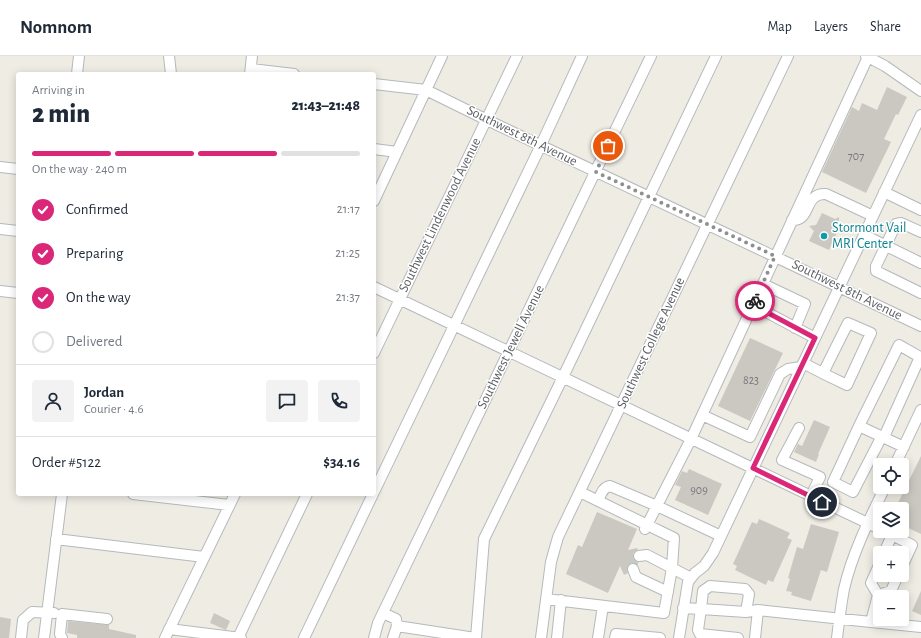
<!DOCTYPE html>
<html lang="en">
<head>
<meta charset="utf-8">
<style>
  body { margin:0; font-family:"Alegreya Sans",sans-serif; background:#f2f2f3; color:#1f2937; height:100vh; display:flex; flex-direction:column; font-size:15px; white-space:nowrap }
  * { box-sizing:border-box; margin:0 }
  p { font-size:13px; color:#747a83 }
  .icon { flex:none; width:22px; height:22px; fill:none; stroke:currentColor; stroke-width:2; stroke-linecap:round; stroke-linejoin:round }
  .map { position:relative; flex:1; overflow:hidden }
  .sheet { position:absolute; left:16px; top:16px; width:360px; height:424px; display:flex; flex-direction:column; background:#fff; border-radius:4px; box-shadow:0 2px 10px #0003 }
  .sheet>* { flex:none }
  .tools { position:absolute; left:873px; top:402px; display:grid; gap:8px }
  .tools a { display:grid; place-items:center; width:36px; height:36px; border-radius:4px; background:#fff; box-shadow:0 2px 10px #0003; font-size:20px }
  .pin { position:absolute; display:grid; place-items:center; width:34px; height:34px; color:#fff; margin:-17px; border:2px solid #fff; border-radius:50%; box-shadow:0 1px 4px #0007 }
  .courier { position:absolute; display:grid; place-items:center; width:40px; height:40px; margin:-20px; border:3px solid #db2777; border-radius:50%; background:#fff; color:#222; box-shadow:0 1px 5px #0007 }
  .overview em { font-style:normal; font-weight:800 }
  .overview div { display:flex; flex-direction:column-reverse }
  .overview { display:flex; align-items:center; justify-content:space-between; height:68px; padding:0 16px }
  h1 { font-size:26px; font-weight:800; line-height:30px }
  .bar { display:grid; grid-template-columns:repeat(4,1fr); gap:6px 4px; align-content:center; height:48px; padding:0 16px }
  .bar i { height:5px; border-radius:3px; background:#e0e1e3 }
  .bar .active { background:#db2777 }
  .bar p { grid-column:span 4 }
  .line { display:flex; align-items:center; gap:10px; padding:0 16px; border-top:1px solid #e0e1e3 }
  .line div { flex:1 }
  .round { display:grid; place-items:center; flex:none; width:42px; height:42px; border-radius:4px; background:#f2f2f3 }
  ol { padding:0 16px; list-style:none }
  li { display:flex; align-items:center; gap:12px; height:44px }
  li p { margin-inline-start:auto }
  li .icon { padding:4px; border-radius:50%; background:#db2777; color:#fff; stroke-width:4 }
  li:last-child { color:#747a83 }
  li i { width:22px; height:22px; border:2px solid #e0e1e3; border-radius:50% }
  header { display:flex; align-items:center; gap:24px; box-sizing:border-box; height:56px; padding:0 20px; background:#fff; border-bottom:1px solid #e0e1e3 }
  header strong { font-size:19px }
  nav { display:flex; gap:22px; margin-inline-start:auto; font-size:14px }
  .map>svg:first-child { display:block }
  .building { fill:#cbc8c2 }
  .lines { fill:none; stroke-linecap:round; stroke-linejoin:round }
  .minor-tunnel { stroke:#c9c9c3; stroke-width:10; stroke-dasharray:10 5; stroke-linecap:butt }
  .minor-casing { stroke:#b5b9bd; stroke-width:12 }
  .minor { stroke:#fff; stroke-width:10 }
  .done { stroke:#8e9090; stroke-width:4; stroke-dasharray:0 7.2 }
  .route { stroke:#db2777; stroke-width:5 }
  .culture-dot { fill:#0f9aa8; stroke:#fff; stroke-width:1.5 }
  .labels { text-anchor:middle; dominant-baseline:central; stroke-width:3; stroke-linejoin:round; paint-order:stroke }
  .number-label { font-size:12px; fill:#77797c }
  .street-label { font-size:14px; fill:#5b5f64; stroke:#fff }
  .culture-label { font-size:14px; fill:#0d838f; stroke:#fff; text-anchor:start }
</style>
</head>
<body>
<header>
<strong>Nomnom</strong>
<nav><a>Map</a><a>Layers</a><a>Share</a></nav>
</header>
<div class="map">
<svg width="921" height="582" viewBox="0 0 921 582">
  <rect width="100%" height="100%" fill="#eeece3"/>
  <path class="building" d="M887 31 907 41 898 59 896 58 884 83 891 86 866 137 822 116 852 51 859 55 862 47 877 54Z
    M822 157 835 163 839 161V167L841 168 829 194 809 185 814 175 809 170 816 169Z
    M750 282 783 297 750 365 718 350Z
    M814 364 830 371 818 398H819L816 406 794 396 798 388 802 390Z
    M921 400V478L902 469V453H895Z
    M689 413 722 428 708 459 675 444 681 431 675 429 682 415 687 417Z
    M597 456 637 473 628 494 637 492 638 494 633 497V500L634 504 637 506 636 508 631 507 628 509 627 512 628 517 624 519 620 510 608 537 566 518 578 489 582 491Z
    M759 463 790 477 787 482 792 484 773 526 768 524 766 529 735 514 737 510 733 508 752 466 757 468Z
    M811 468 839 476 827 516 821 514 811 545 791 539 792 536 786 535 790 523 788 522 797 491 803 493Z
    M921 535V559L912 555Z
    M214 557 230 565 226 574 210 567Z
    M0 561 11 563 9 582H0Z
    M68 565 109 569V573L136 579V582H77V579L67 577Z"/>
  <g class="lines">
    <path class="minor-tunnel" d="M633 513C631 507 634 503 639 500"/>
    <g class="minor-casing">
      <path id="minor" d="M169 0 171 18
        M866 0 885 10 921 35
        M251 13 294 18
        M77 18 79 0
        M250 18 252 0
        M374 28 426 34 487 64 921 270
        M374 93 397 96
        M0 111 18 113
        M884 136 921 154
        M374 145 442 0
        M792 164C812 165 803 137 826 138L873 160
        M0 173 18 175
        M921 176 901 167 896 168 876 210V215L921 237
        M864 179 921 207
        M763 228 805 248 795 272
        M374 231 880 473
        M0 235 18 237
        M753 249 815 282
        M374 297 517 0
        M803 307C818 315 832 322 847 329L871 277 848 267 823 317
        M702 359 750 381 780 318 788 313 801 311
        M859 370 833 426 853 436 882 380
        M799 372 782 404 820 421 811 440
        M884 381 920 301 899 289 859 370 904 391
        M895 409 921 354
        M374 436 541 89 582 0
        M580 436 674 482 672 512 647 499 639 500
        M133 438 229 449
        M598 445C601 438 603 431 610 430L657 450 721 480
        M645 473 691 383 868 1
        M884 475 912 489 902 511
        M56 483 204 501
        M884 497 892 479
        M633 513 636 521 668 536
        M878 539 871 527 880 507
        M546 543 664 557 672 512 691 522
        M683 552 701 553 703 535 710 530 745 533 749 538 746 556
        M383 557 396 563 397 570 393 582
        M871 566 921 571
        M397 570 475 582
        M169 573 241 582
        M21 582 23 564 32 556 54 557
        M44 582 62 438
        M62 582 60 578 62 558 107 563
        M165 582 235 438
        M238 582 307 438
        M304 582 373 438
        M374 582 378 567 651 0
        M476 582 484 483 563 321 716 0
        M541 582 551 506 558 481 788 0
        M557 582 561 544
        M598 582 603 550
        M615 582 616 578 660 582
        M679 582 688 526 695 517 704 510 713 497 921 59
        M738 582 700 578 698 574 701 553 746 556 758 554 871 566 878 539 891 535 898 519
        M755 582 758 554
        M837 582C839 566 841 549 844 533 852 498 869 464 885 431"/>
    </g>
    <use href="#minor" class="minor"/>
  </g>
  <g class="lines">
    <path class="done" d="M608 90 596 116 775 200 755 245"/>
    <path class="route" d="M755 245 753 249 815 282 753 412 822 446"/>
  </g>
  <circle class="culture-dot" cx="824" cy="180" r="4"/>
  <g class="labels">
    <g class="number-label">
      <text x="856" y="100">707</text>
      <text x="751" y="324">823</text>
      <text x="699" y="434">909</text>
    </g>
    <g class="street-label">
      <text transform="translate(522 80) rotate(26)">Southwest 8th Avenue</text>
      <text transform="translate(440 159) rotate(-64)">Southwest Lindenwood Avenue</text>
      <text transform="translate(847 234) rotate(26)">Southwest 8th Avenue</text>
      <text transform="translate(651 287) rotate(-65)">Southwest College Avenue</text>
      <text transform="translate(511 291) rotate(-64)">Southwest Jewell Avenue</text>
    </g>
    <g class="culture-label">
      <text x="832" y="172">Stormont Vail<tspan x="832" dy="16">MRI Center</tspan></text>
    </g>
  </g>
</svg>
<div class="tools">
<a><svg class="icon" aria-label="locate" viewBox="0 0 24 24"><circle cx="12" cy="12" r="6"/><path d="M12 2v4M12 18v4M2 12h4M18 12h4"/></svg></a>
<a><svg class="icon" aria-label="layers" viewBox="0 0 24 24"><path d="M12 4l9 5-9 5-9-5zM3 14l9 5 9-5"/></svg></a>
<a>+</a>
<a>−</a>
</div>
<div class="pin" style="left:608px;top:90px;background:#ea580c"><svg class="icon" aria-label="bag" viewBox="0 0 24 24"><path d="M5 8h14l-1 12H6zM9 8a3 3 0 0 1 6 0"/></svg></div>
<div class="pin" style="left:822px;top:446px;background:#1f2937"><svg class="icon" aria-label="home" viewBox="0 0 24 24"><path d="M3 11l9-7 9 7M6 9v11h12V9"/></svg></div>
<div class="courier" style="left:755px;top:245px"><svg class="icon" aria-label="bike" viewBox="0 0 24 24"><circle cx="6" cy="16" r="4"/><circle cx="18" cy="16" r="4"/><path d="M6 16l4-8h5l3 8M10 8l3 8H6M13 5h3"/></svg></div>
<section class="sheet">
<div class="overview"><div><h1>2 min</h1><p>Arriving in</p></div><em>21:43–21:48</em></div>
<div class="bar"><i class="active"></i><i class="active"></i><i class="active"></i><i></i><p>On the way · 240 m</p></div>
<ol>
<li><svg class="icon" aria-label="check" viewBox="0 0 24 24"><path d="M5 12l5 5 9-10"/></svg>Confirmed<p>21:17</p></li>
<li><svg class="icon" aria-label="check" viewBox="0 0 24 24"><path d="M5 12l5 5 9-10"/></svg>Preparing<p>21:25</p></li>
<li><svg class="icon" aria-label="check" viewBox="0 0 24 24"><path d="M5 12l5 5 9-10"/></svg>On the way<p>21:37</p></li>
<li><i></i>Delivered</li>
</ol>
<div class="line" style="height:72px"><a class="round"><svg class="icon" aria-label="person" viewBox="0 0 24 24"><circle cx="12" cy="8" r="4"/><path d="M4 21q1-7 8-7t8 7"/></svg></a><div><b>Jordan</b><p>Courier · 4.6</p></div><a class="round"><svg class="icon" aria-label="chat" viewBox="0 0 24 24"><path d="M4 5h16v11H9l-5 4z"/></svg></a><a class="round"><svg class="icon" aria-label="phone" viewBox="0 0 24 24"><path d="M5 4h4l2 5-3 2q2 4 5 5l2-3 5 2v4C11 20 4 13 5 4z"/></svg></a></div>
<div class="line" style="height:52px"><div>Order #5122</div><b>$34.16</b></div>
</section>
</div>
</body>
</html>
